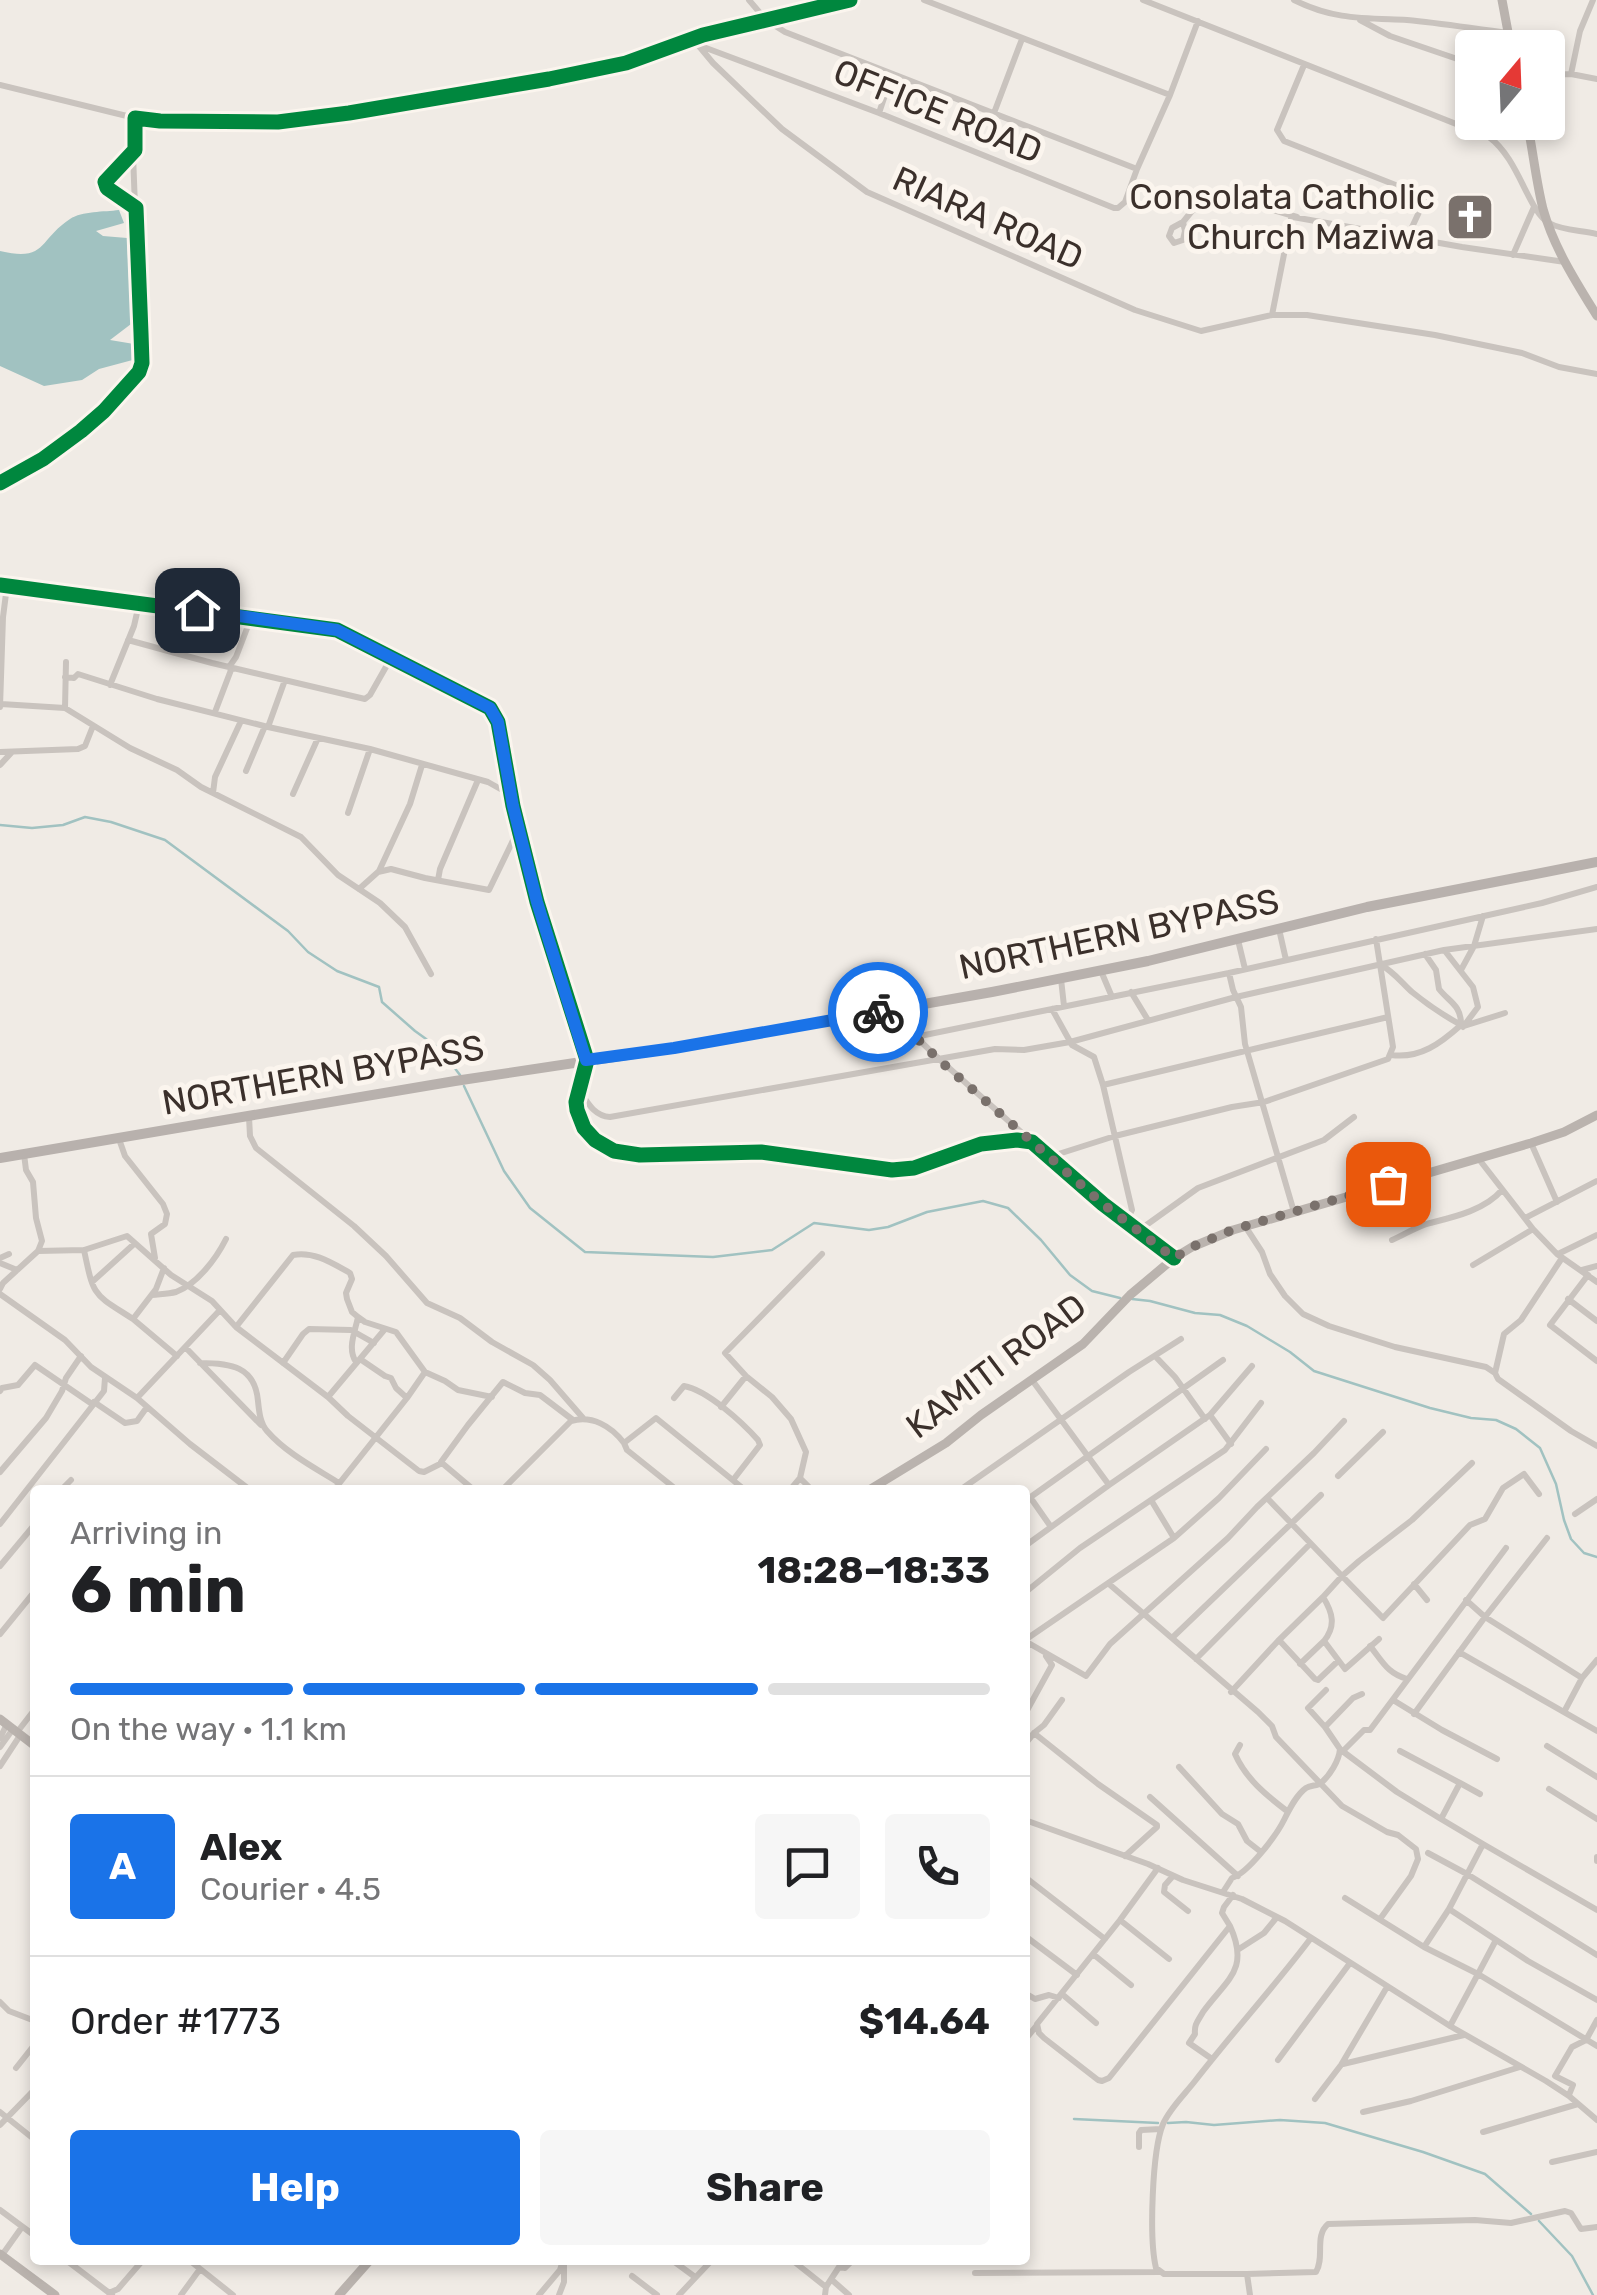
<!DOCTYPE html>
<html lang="en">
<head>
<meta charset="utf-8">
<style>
  body { margin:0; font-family:Rubik,sans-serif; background:#f6f6f6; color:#202124; height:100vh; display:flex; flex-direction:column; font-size:38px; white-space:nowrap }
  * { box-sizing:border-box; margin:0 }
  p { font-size:32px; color:#757577 }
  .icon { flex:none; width:55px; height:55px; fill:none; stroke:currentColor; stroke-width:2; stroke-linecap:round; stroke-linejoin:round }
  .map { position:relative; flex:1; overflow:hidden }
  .sheet { position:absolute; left:30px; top:1485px; width:1000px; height:780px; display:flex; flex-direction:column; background:#fff; border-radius:10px; box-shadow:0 5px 15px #0003 }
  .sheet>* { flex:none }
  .needle { width:65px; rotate:19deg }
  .buttons { position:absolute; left:1455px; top:30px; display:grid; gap:20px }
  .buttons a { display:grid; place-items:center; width:110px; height:110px; border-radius:10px; background:#fff; box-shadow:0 5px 15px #0003; font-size:50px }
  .pin { position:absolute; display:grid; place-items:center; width:85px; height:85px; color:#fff; margin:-42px; border-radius:20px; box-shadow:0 5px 15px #0006 }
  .courier { position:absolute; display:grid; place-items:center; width:100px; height:100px; margin:-50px; border:8px solid #1a73e8; border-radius:50%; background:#fff; color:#222; box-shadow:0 2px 12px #0007 }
  .headline em { font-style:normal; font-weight:700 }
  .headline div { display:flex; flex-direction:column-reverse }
  .headline { display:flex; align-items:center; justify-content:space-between; height:170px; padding:0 40px }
  h1 { font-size:65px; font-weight:700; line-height:75px }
  .bar { display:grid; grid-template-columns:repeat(4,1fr); gap:15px 10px; align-content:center; height:120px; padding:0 40px }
  .bar i { height:12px; border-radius:8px; background:#e0e0e0 }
  .bar .current { background:#1a73e8 }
  .bar p { grid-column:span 4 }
  .line { display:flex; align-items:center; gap:25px; padding:0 40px; border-top:2px solid #e0e0e0 }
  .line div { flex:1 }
  .round { display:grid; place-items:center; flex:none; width:105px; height:105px; border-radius:10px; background:#f6f6f6 }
  .cta { display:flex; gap:20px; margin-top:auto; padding:20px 40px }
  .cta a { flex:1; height:115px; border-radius:10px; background:#1a73e8; color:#fff; font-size:40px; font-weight:700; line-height:115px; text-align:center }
  .cta a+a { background:#f6f6f6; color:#202124 }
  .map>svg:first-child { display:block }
  .water { fill:#a1c2c1 }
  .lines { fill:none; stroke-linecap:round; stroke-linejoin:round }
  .stream { stroke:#a1c2c1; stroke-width:2.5 }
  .street { stroke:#c9c3be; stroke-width:6 }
  .secondary { stroke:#bab3ae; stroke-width:9 }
  .primary { stroke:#b8b1ad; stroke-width:10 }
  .cycleway-casing { stroke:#fbf5ee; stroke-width:21 }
  .cycleway { stroke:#00873e; stroke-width:15 }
  .done { stroke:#7a716c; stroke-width:10; stroke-dasharray:0 18 }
  .route { stroke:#1a73e8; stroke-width:12 }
  .labels { text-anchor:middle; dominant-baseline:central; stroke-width:10; stroke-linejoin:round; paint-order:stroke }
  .street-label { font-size:35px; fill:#3b302b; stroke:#fbf5ee }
  .poi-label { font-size:35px; fill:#3b302b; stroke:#fbf5ee; text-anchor:end }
</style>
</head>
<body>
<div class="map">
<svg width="1597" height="2295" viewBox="0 0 1597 2295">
  <rect width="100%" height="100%" fill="#f0ebe5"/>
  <path class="water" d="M119 210 124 223 96 231 103 236 127 238 131 324 110 340 140 345V358L99 369 82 380 44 386 0 366V251C47 262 38 240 70 219 82 211 104 212 119 210Z"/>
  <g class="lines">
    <path class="stream" d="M0 825 32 828 63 825 85 817 111 822 165 840 288 931 308 952 337 971 379 987 382 1002 415 1031 440 1049 460 1075
      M464 1086 504 1171 530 1208 585 1252 713 1257 772 1250 814 1223 869 1230 888 1227 927 1212 983 1201 1008 1208 1041 1240 1070 1275 1092 1291 1120 1298
      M1132 1299 1150 1301 1195 1313 1220 1315 1247 1326 1290 1352 1314 1371 1430 1408 1471 1418 1496 1420 1516 1429 1540 1448 1556 1484 1564 1520 1571 1539 1584 1553 1597 1557
      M1074 2119 1158 2123
      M1168 2123 1186 2122 1214 2125 1280 2120 1325 2123 1423 2152 1485 2174 1531 2214
      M1539 2221 1572 2256 1593 2295"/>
    <path class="street" d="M749 0 766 20 785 32 1137 169 1170 95 1198 21
      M924 0 1170 95
      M1143 0 1489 137C1519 159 1528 211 1549 223 1563 231 1582 230 1597 234
      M1294 0C1334 20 1364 18 1407 20 1441 23 1475 29 1508 33
      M1360 20 1390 36 1472 64
      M693 39 713 63 782 129 867 192 1135 310 1201 331 1272 315H1307L1435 335 1522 353 1559 367 1597 374
      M698 45 879 113 1114 208H1118L1125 202 1137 169
      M1304 65 1277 130 1284 141 1426 197 1407 238
      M1571 74 1580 31 1593 0
      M1548 75 1571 74 1597 79
      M0 85 135 118
      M879 113 892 74
      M994 113 1022 39
      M133 154 135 207
      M1183 222 1172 228 1169 236 1174 243 1183 240 1185 231 1183 222 1192 211 1210 198 1238 200 1297 217
      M1513 255 1534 207
      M1272 315 1291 219 1293 217 1462 247 1565 262
      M0 483 43 459 81 431 104 411 139 372 142 363 141 333 136 208 107 188 105 182 135 150V118L160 121 278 122 349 113 549 79 626 63 703 35 850 0
      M128 640 212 663 365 699 370 695 391 658
      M180 654 197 610
      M65 677 74 678 78 674 157 699 268 727 370 749 488 782 504 791 511 798
      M110 685 134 626 139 604
      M1 704 65 708 130 748 177 770 201 787 301 837 338 875 380 903 405 927 431 974
      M0 707 3 617 7 586
      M65 708 66 662
      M215 712 231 670 229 667 236 657 251 618
      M268 727 285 680
      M0 752 78 749 85 746 93 726
      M0 765 12 752
      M246 771 265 726
      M213 793 215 777 241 721
      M293 794 318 738
      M348 813 370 749
      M379 871 410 804 422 765
      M438 880 440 869 478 780
      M359 889 378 872 391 869 425 878 489 890 518 830
      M1279 929 1286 960
      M1238 940 1245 969
      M1425 954 1436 970 1439 989C1449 1002 1461 1005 1461 1024
      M1381 965C1394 972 1401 982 1412 992 1428 1005 1443 1015 1461 1025
      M1461 970 1474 946 1483 916
      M1101 971 1112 997
      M1229 973 1233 990 1241 1007 1245 1044 1294 1212
      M1061 979 1064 1006
      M1131 992 1148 1020
      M1052 1009 1072 1045 1094 1057 1103 1085 1132 1210 1126 1222
      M889 1011 939 1059 1031 1141
      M1464 1026 1505 1013
      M915 1037 1229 973 1542 903 1597 887
      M1391 1055C1420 1059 1441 1043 1461 1025L1463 1027 1478 1007 1473 987 1445 951
      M586 1061C581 1090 568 1115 593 1138 613 1156 640 1156 665 1155 703 1153 741 1149 779 1153 820 1157 865 1175 907 1169 925 1167 941 1158 957 1151 981 1142 1006 1138 1032 1142L1103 1204 1174 1258
      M1103 1085 1388 1017
      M579 1090C587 1102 594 1116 610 1117L995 1049 1024 1050 1070 1042 1236 997 1444 950 1597 929
      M249 1117 250 1136 256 1148 354 1226 386 1256 427 1303 460 1318 492 1342 533 1365 550 1380 583 1418
      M119 1139 125 1156 163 1204 167 1214 165 1224 151 1234 155 1258
      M1531 1143 1557 1202
      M1049 1157 1115 1136 1232 1107 1264 1102 1388 1059 1393 1047 1376 939
      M1478 1158 1533 1229 1557 1254 1597 1282
      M1525 1218 1597 1181
      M1245 1226 1262 1252 1270 1274 1285 1296 1303 1314 1329 1326 1395 1347 1486 1367 1495 1373 1498 1379 1571 1431 1597 1446
      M1138 1231 1198 1188 1324 1140 1354 1117
      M1392 1240C1404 1235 1417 1226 1430 1223 1454 1217 1485 1210 1502 1190
      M84 1250C94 1298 93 1293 133 1319
      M38 1251 84 1250 127 1236 171 1275 212 1301 236 1327 328 1397 348 1416 419 1471 424 1472 442 1463 474 1490
      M1558 1254 1597 1235
      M0 1258 9 1254
      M0 1263 17 1270
      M1473 1265 1533 1229
      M164 1268 156 1289 133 1319 177 1356
      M1582 1270 1597 1266
      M1588 1275 1550 1325 1597 1361
      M92 1282 134 1244
      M0 1289 3 1283 38 1251 42 1241 36 1218 33 1182 26 1170 24 1154
      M0 1294 65 1340 91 1367 137 1398 190 1444 250 1490
      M152 1295C160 1294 168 1294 176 1292 197 1284 216 1259 226 1239
      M1568 1299 1597 1321
      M236 1327 293 1255C314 1251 332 1263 350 1273L352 1279 346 1293 347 1299 352 1312 358 1317 365 1322 396 1332 425 1372 445 1381 458 1390 492 1397
      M186 1348 261 1425
      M1155 1356 1175 1377 1205 1419
      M360 1359 385 1376 391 1378 396 1388 407 1398
      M356 1362C347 1349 355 1332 358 1317
      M200 1363C230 1363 255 1366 258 1401 259 1411 260 1423 267 1431 286 1453 315 1468 339 1483
      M283 1363 303 1334 309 1329 351 1330 374 1343
      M1495 1373 1504 1334 1521 1320 1562 1258
      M0 1391 2 1388 18 1385 35 1365 92 1404
      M328 1397 385 1329
      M137 1398 220 1310
      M674 1398 684 1386C707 1390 742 1422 758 1440L760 1445 733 1480
      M94 1402 125 1423 137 1421 147 1407
      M721 1407 746 1376
      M1210 1415 1231 1444
      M624 1443 627 1450 677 1490
      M441 1462 468 1425 503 1382 525 1393 540 1395 573 1420
      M0 1472 46 1418 62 1391 66 1378 81 1356
      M1338 1476 1383 1432
      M800 1478 806 1452 791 1419 772 1397 746 1376 725 1353 822 1254
      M1109 1485 1210 1415 1252 1366
      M61 1490 71 1480
      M334 1490 407 1398 425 1372
      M502 1490 571 1421C592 1415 611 1426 624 1443L656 1418 745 1490
      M628 1490H631
      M790 1490 800 1478 812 1490
      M960 1490 1129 1372 1181 1339
      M1030 1497 1051 1527
      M1267 1498 1342 1576 1359 1561 1412 1520 1472 1463
      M1151 1500 1174 1538
      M1025 1501 1223 1360
      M1575 1514 1597 1499
      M0 1524 104 1391 105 1378
      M1025 1546 1109 1485 1032 1380
      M0 1566 35 1524
      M1109 1584 1258 1712 1272 1726 1276 1737 1342 1806 1387 1832 1398 1835 1416 1849 1418 1859 1411 1876 1380 1919
      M1414 1584 1427 1600
      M1025 1596 1027 1591 1080 1548 1225 1450 1261 1403
      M1466 1600 1485 1617 1547 1538
      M0 1634 35 1591
      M1172 1638 1321 1495
      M1379 1639 1345 1669 1324 1641C1336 1626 1333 1613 1323 1597L1342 1576 1383 1618 1470 1525 1485 1519 1503 1488 1524 1474 1539 1494
      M1025 1640 1174 1538 1219 1498 1266 1449
      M1279 1640 1315 1679 1318 1680 1338 1661
      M1370 1646C1383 1662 1387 1673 1407 1679
      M1025 1651 1028 1644 1025 1641 1086 1676 1110 1644 1228 1538 1257 1507 1314 1453 1344 1421
      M1459 1652 1597 1731
      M1196 1659 1310 1544
      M1300 1664 1324 1641
      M1231 1692 1278 1641 1323 1597
      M1393 1700 1442 1730 1497 1759
      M1564 1712 1582 1678 1597 1660
      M1025 1714 1052 1665 1046 1656
      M1414 1714 1485 1617 1582 1678
      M1325 1727 1308 1708 1326 1690
      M18 1731 35 1709
      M1034 1733 1044 1725 1062 1700
      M0 1738 7 1724
      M1025 1744 1034 1733 1098 1784 1157 1825V1827L1125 1856
      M1240 1745 1235 1754C1246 1779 1266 1795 1287 1811
      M1547 1746 1597 1777
      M0 1747 13 1729
      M1341 1750 1397 1792 1441 1819
      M1343 1751 1364 1730H1370L1506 1548
      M1400 1751 1460 1783
      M0 1766 21 1734
      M1179 1767 1222 1814 1238 1824 1247 1841 1261 1852
      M1549 1789 1597 1819
      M1480 1794 1460 1783 1441 1819 1483 1844
      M1150 1797 1238 1876
      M1025 1820 1148 1864 1183 1880 1242 1899 1285 1921 1450 2026 1546 2081 1569 2096 1597 2120
      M1025 1842V1856
      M1428 1853 1467 1874 1597 1955
      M1597 1857V1861
      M1158 1868 1120 1920 1037 2024 1039 2033 1044 2038 1098 2080 1102 2081 1109 2078 1230 1926 1222 1913 1224 1907 1233 1895
      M1173 1876 1165 1885 1164 1892 1188 1911
      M1025 1877 1105 1939
      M1223 1892 1232 1878C1248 1873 1276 1836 1284 1820 1289 1810 1296 1795 1306 1788 1311 1785 1317 1786 1321 1783 1330 1775 1339 1761 1340 1749L1325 1727 1353 1698 1362 1694
      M1345 1898 1424 1947 1478 1974 1450 2026
      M1449 1909 1528 1961 1597 2000
      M1120 1920 1169 1959
      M1025 1936 1077 1975
      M1496 1940 1478 1974 1597 2046
      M1424 1947 1449 1909 1483 1844 1597 1910
      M1239 1949 1264 1933 1277 1917
      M1093 1954 1131 1985
      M1025 1993 1035 1999 1049 1995 1059 1998
      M1062 1994 1096 2023
      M0 2002 9 2011 35 2021
      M1025 2040 1037 2025
      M1212 2059 1189 2043 1195 2034C1194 2024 1198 2021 1203 2012 1227 1979 1250 1970 1230 1926
      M1278 2060 1350 1963
      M1343 2064 1464 2035
      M16 2068 35 2044
      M1569 2095 1573 2085 1555 2076 1572 2047 1586 2040 1597 2020
      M1315 2099 1341 2065 1387 1987
      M0 2112 35 2140
      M1363 2112 1411 2101 1520 2067
      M0 2125 35 2089
      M1483 2132 1578 2104
      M1139 2147V2133L1141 2130 1161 2129
      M1552 2162 1597 2152
      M0 2210 35 2236
      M2 2255 22 2227
      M66 2260 112 2295
      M189 2260 233 2295
      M672 2260 695 2277
      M792 2260 826 2287 825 2295
      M975 2273 1160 2272
      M1247 2274 1316 2272C1325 2257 1314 2236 1328 2224L1475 2220 1511 2223 1565 2211 1571 2213 1581 2229 1597 2227
      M632 2276 657 2295
      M832 2280 849 2295
      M826 2287 839 2267 845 2268 853 2260
      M109 2293 118 2289 143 2260
      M181 2295 200 2269
      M539 2295 560 2270 563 2260
      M559 2295 564 2282V2262
      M679 2295 712 2260
      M1250 2295 1247 2274H1164L1156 2268C1149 2239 1152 2151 1163 2124 1170 2108 1185 2094 1195 2081 1233 2032 1274 1987 1311 1938"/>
    <path class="secondary" d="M1502 0 1511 48
      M1527 122C1533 151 1536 181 1543 209 1554 248 1576 282 1597 316
      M0 585 337 630 490 708 498 722 513 806 537 902 587 1060
      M869 1490 946 1443 981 1415 1083 1344 1130 1295 1174 1258 1192 1247 1233 1230 1531 1143 1564 1132 1597 1115
      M0 1719 35 1746
      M0 2254 55 2295
      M339 2295 370 2260"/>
    <path class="primary" d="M0 1158 455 1081 674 1048 992 992 1148 961 1367 907 1597 862"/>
    <g class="cycleway-casing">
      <path id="cycleway" d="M0 483 43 459 81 431 104 411 139 372 142 363 141 333 136 208 107 188 105 182 135 150V118L160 121 278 122 349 113 549 79 626 63 703 35 850 0
        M0 585 337 630 490 708 498 722 513 806 537 902 587 1060 576 1102 577 1110 584 1128 595 1140 614 1151 640 1155 761 1152 892 1170 914 1168 981 1144 1017 1140 1032 1142 1103 1204 1174 1258"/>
    </g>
    <use href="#cycleway" class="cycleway"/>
  </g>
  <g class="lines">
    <path class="done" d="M878 1012 888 1010 939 1060 1103 1204 1174 1258 1192 1247 1232 1230 1388 1184"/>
    <path class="route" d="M197 610 337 630 490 708 498 722 513 806 537 902 586 1060 674 1048 878 1012"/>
  </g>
  <defs>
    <g id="church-square" transform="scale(2.5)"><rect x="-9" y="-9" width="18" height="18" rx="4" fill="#7a716c" stroke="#fbf5ee"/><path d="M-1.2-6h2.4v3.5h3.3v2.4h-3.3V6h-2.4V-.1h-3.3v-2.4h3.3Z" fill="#fff"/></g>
  </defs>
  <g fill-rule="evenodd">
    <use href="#church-square" x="1470" y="217"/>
  </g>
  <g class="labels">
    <g class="street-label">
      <text transform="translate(938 111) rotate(22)">OFFICE ROAD</text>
      <text transform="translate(988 218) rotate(24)">RIARA ROAD</text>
      <text transform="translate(1119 934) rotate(-12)">NORTHERN BYPASS</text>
      <text transform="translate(323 1075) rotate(-10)">NORTHERN BYPASS</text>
      <text transform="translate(996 1366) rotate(-37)">KAMITI ROAD</text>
    </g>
    <g class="poi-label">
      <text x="1435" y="197">Consolata Catholic<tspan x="1435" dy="40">Church Maziwa</tspan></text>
    </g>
  </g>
</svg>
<div class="buttons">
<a><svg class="needle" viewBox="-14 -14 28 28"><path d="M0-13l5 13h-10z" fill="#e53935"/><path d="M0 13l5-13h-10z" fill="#757577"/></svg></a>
</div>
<div class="pin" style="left:1388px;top:1184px;background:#ea580c"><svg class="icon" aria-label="bag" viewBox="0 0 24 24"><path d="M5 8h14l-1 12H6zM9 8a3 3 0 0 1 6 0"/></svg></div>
<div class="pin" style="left:197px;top:610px;background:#1f2937"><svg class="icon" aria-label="home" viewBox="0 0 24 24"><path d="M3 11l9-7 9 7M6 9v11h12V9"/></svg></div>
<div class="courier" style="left:878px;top:1012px"><svg class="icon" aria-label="bike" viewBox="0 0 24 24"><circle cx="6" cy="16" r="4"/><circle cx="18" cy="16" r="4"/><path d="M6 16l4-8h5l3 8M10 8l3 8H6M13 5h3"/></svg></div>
<section class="sheet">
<div class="headline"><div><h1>6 min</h1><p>Arriving in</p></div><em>18:28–18:33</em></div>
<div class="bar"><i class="current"></i><i class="current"></i><i class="current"></i><i></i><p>On the way · 1.1 km</p></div>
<div class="line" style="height:180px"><b class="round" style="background:#1a73e8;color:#fff">A</b><div><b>Alex</b><p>Courier · 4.5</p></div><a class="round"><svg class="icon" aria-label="chat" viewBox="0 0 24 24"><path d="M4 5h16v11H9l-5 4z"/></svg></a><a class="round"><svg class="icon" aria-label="phone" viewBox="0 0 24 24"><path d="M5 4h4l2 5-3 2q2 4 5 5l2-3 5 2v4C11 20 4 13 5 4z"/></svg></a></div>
<div class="line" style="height:130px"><div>Order #1773</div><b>$14.64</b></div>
<div class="cta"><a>Help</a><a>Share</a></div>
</section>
</div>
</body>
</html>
